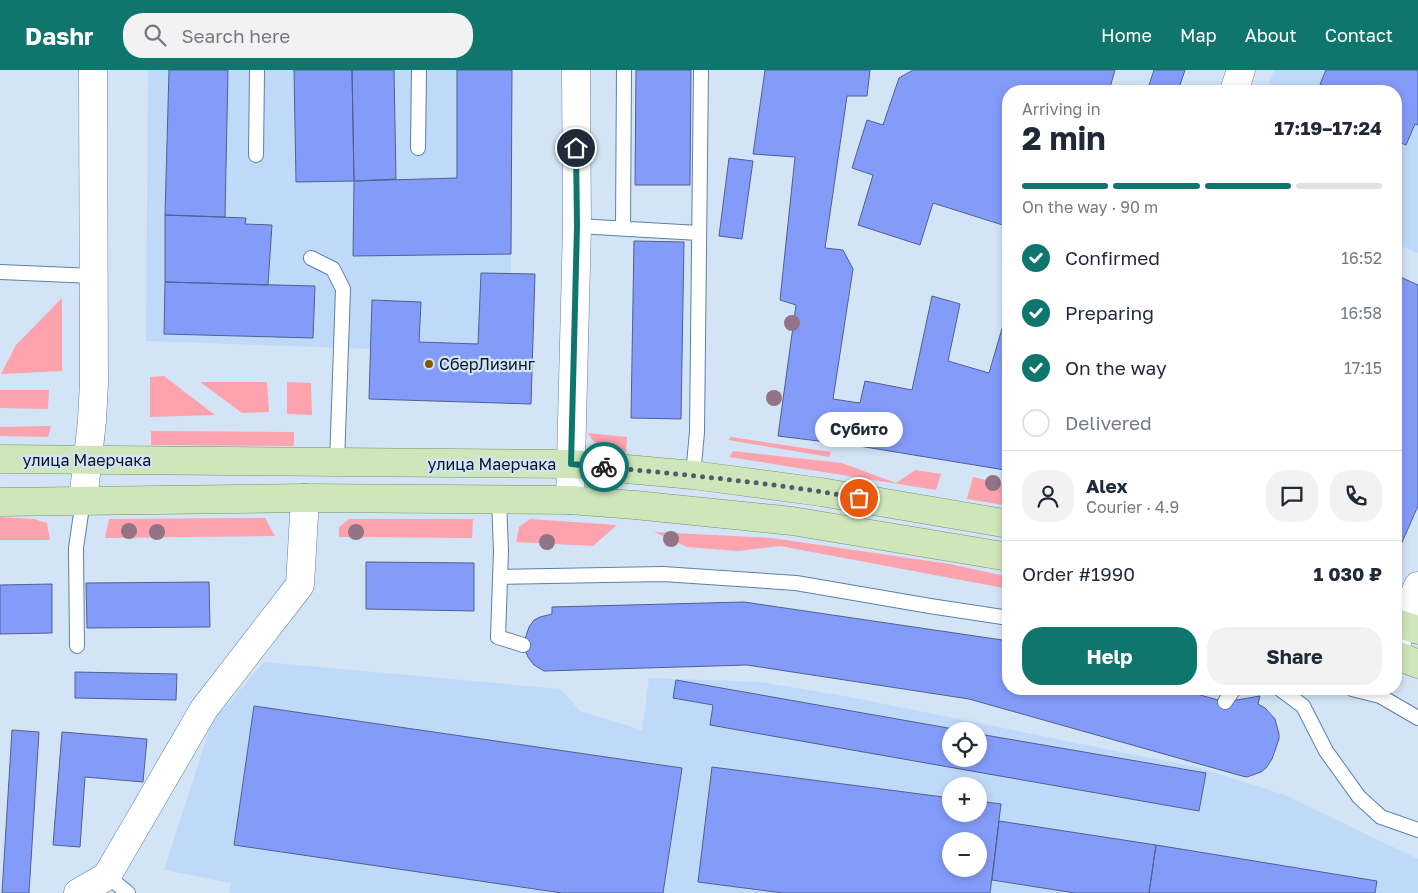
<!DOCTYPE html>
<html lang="en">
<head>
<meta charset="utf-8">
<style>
  body { margin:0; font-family:"Golos Text",sans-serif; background:#f2f2f3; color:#1f2937; height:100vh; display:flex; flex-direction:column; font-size:19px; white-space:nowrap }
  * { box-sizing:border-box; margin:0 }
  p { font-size:16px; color:#747a83 }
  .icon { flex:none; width:28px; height:28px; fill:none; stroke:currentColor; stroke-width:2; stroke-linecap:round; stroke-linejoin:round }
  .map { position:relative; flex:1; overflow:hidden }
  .sheet { position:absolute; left:1002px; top:15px; width:400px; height:610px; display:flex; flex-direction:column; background:#fff; border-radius:20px; box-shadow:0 2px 8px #0003 }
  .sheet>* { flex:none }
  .fabs { position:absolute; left:942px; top:652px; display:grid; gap:10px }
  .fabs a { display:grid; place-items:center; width:45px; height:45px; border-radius:50%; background:#fff; box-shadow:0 2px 8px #0003; font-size:25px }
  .pin { position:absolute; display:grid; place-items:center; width:42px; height:42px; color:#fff; margin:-21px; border:2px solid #fff; border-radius:50%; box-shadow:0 1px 5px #0007 }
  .courier { position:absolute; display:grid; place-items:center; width:50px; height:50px; margin:-25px; border:4px solid #0f766e; border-radius:50%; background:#fff; color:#222; box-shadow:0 1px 6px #0007 }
  .bubble { position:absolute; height:35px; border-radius:18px; background:#fff; box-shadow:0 2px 8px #0003; font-size:16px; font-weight:700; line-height:35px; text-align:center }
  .summary em { font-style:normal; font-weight:700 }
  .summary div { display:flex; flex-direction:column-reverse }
  .summary { display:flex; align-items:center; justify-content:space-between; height:85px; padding:0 20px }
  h1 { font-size:32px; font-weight:700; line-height:38px }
  .bar { display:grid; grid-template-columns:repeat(4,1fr); gap:8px 5px; align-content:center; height:60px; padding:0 20px }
  .bar i { height:6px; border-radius:4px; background:#e0e1e3 }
  .bar .on { background:#0f766e }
  .bar p { grid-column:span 4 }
  .line { display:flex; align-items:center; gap:12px; padding:0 20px; border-top:1px solid #e0e1e3 }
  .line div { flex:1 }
  .round { display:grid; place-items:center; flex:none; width:52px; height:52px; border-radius:20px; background:#f2f2f3 }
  ol { padding:0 20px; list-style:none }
  li { display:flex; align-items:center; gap:15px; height:55px }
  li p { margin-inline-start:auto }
  li .icon { padding:5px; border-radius:50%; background:#0f766e; color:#fff; stroke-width:4 }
  li:last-child { color:#747a83 }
  li i { width:28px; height:28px; border:2px solid #e0e1e3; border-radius:50% }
  .action { display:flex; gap:10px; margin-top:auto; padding:10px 20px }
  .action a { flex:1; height:58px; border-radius:20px; background:#0f766e; color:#fff; font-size:20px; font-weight:700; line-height:58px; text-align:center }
  .action a+a { background:#f2f2f3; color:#1f2937 }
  header { display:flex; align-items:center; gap:30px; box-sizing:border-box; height:70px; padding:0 25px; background:#0f766e; color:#fff }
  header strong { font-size:24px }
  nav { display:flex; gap:28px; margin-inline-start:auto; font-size:18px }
  .search { width:350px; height:45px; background:#f2f2f3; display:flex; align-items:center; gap:12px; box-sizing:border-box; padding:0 18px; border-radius:20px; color:#747a83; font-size:19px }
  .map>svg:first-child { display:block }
  .built { fill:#bfdaf9; fill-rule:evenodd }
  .green { fill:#fca3ae }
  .building { fill:#849cf9; stroke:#525f8e; fill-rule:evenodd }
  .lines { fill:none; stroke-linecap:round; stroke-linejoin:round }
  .service-casing { stroke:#5b81aa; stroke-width:16 }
  .minor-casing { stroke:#5b81aa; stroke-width:29 }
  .primary-casing { stroke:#749369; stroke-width:29 }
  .service { stroke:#fff; stroke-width:14 }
  .minor { stroke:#fff; stroke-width:28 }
  .primary { stroke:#cfe6bb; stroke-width:28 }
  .tree { fill:#937385 }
  .done { stroke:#4f5e6e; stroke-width:5; stroke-dasharray:0 9 }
  .route { stroke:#0f766e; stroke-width:6 }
  .poi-dot { fill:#885600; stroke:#d4e4f7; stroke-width:2 }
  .labels { text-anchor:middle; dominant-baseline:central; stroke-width:4.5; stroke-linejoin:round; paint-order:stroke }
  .poi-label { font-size:16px; fill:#071625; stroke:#d4e4f7; text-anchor:start }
  .street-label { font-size:16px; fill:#071625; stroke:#d4e4f7 }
</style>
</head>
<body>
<header>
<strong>Dashr</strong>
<div class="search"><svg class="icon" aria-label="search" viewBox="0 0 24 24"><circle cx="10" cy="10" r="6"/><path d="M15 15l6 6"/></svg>Search here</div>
<nav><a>Home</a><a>Map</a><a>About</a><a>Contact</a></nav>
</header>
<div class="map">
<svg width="1418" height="823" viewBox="0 0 1418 823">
  <rect width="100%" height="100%" fill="#d4e4f7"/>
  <path class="built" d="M148 0H512L511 203 535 204 531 334 369 329 370 279 146 271Z
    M1274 0H1418V183L1396 174V21H1266Z
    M264 592 561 619 580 641 642 660 649 608 760 612 850 627 1200 698 1285 725 1418 789V823H229L231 813 164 800 211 654ZM951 661H979V689H951ZM951 716H979V744H951ZM951 771H979V799H951Z"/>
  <path class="green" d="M62 228V301L1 304 16 275Z
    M164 306 215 345 150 347V307Z
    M200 312H267L269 342 242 343Z
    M287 312 311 313 312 345 287 344Z
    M0 320H49L48 339 0 338Z
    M51 356 48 367 0 366V357Z
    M151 361 294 362V376L151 375Z
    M588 363 627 367 626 383C607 380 598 381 588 363Z
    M731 367 831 382 829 387 728 370Z
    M733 381 842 393 896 413 915 400 941 404 936 420 729 387Z
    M973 407 1009 415V436L967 429Z
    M0 447 34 449 47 453 50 470H0Z
    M265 448 275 466 105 468 109 449Z
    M349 449H473L472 468 339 467V457Z
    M530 449 617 455 593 476 516 472 519 457Z
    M654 462 772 468 950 494 1009 507V519L780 476 738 481 687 477Z"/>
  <path class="building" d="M169 0H228L225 147 165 145Z
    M294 0H352L354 111 296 112Z
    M352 0H394L396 109 354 111Z
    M457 0H512L511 184 353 186 354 111 457 108Z
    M636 0H691L690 115H635Z
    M765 0H870L867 26H847L825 178 843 180 853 199 833 329 860 333 865 311 912 320 932 226 960 234 948 291 989 303 1009 235V384L1005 400 859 376 778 366 796 235 780 230 795 87 753 84Z
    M913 0H1115L1109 21H1009V157L933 133 920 175 858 155 873 105 852 98 867 50 883 55 899 8Z
    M1154 0H1185L1178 21H1147Z
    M1326 0H1418V55L1415 54 1406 75 1396 71V21H1336L1320 14Z
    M729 88 753 91 742 169 719 166Z
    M165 145 246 148 245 154 272 155 268 215 165 212Z
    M634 171 684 172 681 349 631 348Z
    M481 203 535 204 531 334 369 329 372 230 421 232 419 272 478 274Z
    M1396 205 1418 215V436L1396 486Z
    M165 212 315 216 313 268 164 264Z
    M366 492 474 493V541L366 539Z
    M209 512 210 557 87 558 86 513Z
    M52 514V563L0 564V515Z
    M744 532 1009 571V619H1179L1225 632 1260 626 1258 634 1265 638 1275 649 1279 664V669L1272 689 1266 698 1261 702 1247 707 1242 706 969 629 747 595 544 601 534 595 528 587 523 575 529 557 534 550 540 547 552 544V537Z
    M75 602 177 604 176 630 75 628Z
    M676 610 965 661H951V689H979V664L1206 703 1199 741 710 655 713 635 673 628Z
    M254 636 682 698 663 823H562L234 775Z
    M12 660 39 662 29 823H2Z
    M62 662 147 669 143 712 85 707 80 777 53 775Z
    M712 697 951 728V744H979V731L1001 734 990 823H783L698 812ZM951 771H979V799H951Z
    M999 751 1156 775 1149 823H1075L992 810Z
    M1156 775 1377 811 1375 823H1149Z"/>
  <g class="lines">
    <g class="service-casing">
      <path id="service" d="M418 78 419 0
        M256 85 257 0
        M577 156 699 163
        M623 157 624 0
        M311 188 333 199 343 219 337 393
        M0 202 94 206
        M693 405 697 362 701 0
        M499 429 501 481 498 567 523 575
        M500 507 663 504 796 513 930 536 1009 548
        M77 576 76 478 83 430
        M1280 619 1303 636 1326 681 1359 727 1381 747 1418 760
        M1352 619 1380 626 1418 648
        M1225 632 1234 619
        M107 806 128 823"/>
    </g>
    <g class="minor-casing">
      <path id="minor" d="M1234 21 1241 0
        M83 430 92 351 94 313 93 0
        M570 430 577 156 576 0
        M1396 575 1402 555 1418 516
        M78 823 107 806 204 639 300 515 305 428"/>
    </g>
    <g class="primary-casing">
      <path id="primary" d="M0 389 571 394 693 405 821 422 1009 454
        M0 432 305 428 570 430 635 435 792 451 1009 487
        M1396 553 1418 560
        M1396 585 1418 594"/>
    </g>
    <use href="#service" class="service"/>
    <use href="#minor" class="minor"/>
    <use href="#primary" class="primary"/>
  </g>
  <g class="tree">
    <circle cx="792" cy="253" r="8"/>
    <circle cx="774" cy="328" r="8"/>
    <circle cx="993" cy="413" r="8"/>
    <circle cx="129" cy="461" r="8"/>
    <circle cx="157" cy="462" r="8"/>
    <circle cx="356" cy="462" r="8"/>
    <circle cx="671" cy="469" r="8"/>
    <circle cx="547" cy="472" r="8"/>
  </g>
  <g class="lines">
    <path class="done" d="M604 397C689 405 774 413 859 428"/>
    <path class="route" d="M576 78 577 156 571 394 604 397"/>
  </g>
  <circle class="poi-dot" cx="429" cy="294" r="5"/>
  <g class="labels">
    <g class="poi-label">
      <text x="439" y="294">СберЛизинг</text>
    </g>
    <g class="street-label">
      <text x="87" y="390">улица Маерчака</text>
      <text x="492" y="394">улица Маерчака</text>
    </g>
  </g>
</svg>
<div class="fabs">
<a><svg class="icon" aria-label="locate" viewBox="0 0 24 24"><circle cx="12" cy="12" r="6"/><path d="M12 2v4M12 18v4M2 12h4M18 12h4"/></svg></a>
<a>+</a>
<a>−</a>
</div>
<div class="pin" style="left:859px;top:428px;background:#ea580c"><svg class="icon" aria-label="bag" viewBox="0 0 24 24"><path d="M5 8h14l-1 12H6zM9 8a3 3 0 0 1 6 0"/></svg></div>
<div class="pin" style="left:576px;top:78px;background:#1f2937"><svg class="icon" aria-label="home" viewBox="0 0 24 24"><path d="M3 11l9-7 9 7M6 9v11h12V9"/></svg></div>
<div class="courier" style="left:604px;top:397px"><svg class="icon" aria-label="bike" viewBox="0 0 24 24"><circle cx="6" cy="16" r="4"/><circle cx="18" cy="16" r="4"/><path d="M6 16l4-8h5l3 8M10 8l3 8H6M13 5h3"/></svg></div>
<div class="bubble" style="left:815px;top:342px;width:88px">Субито</div>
<section class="sheet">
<div class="summary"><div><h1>2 min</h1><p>Arriving in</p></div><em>17:19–17:24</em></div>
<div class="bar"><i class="on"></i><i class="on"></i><i class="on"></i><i></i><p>On the way · 90 m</p></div>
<ol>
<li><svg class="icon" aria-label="check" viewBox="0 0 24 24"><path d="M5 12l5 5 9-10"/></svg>Confirmed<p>16:52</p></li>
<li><svg class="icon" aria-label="check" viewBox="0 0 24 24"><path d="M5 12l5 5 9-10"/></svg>Preparing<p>16:58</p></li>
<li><svg class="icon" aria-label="check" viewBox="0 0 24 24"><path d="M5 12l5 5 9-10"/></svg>On the way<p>17:15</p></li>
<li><i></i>Delivered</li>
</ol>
<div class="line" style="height:90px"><a class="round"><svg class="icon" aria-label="person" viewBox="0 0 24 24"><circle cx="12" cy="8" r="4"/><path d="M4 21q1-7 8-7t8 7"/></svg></a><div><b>Alex</b><p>Courier · 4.9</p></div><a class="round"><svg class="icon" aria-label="chat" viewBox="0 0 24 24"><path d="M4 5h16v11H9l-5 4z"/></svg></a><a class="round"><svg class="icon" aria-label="phone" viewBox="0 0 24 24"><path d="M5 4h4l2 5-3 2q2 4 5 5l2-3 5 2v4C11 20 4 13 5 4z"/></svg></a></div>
<div class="line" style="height:65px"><div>Order #1990</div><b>1 030 ₽</b></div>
<div class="action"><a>Help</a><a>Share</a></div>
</section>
</div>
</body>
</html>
